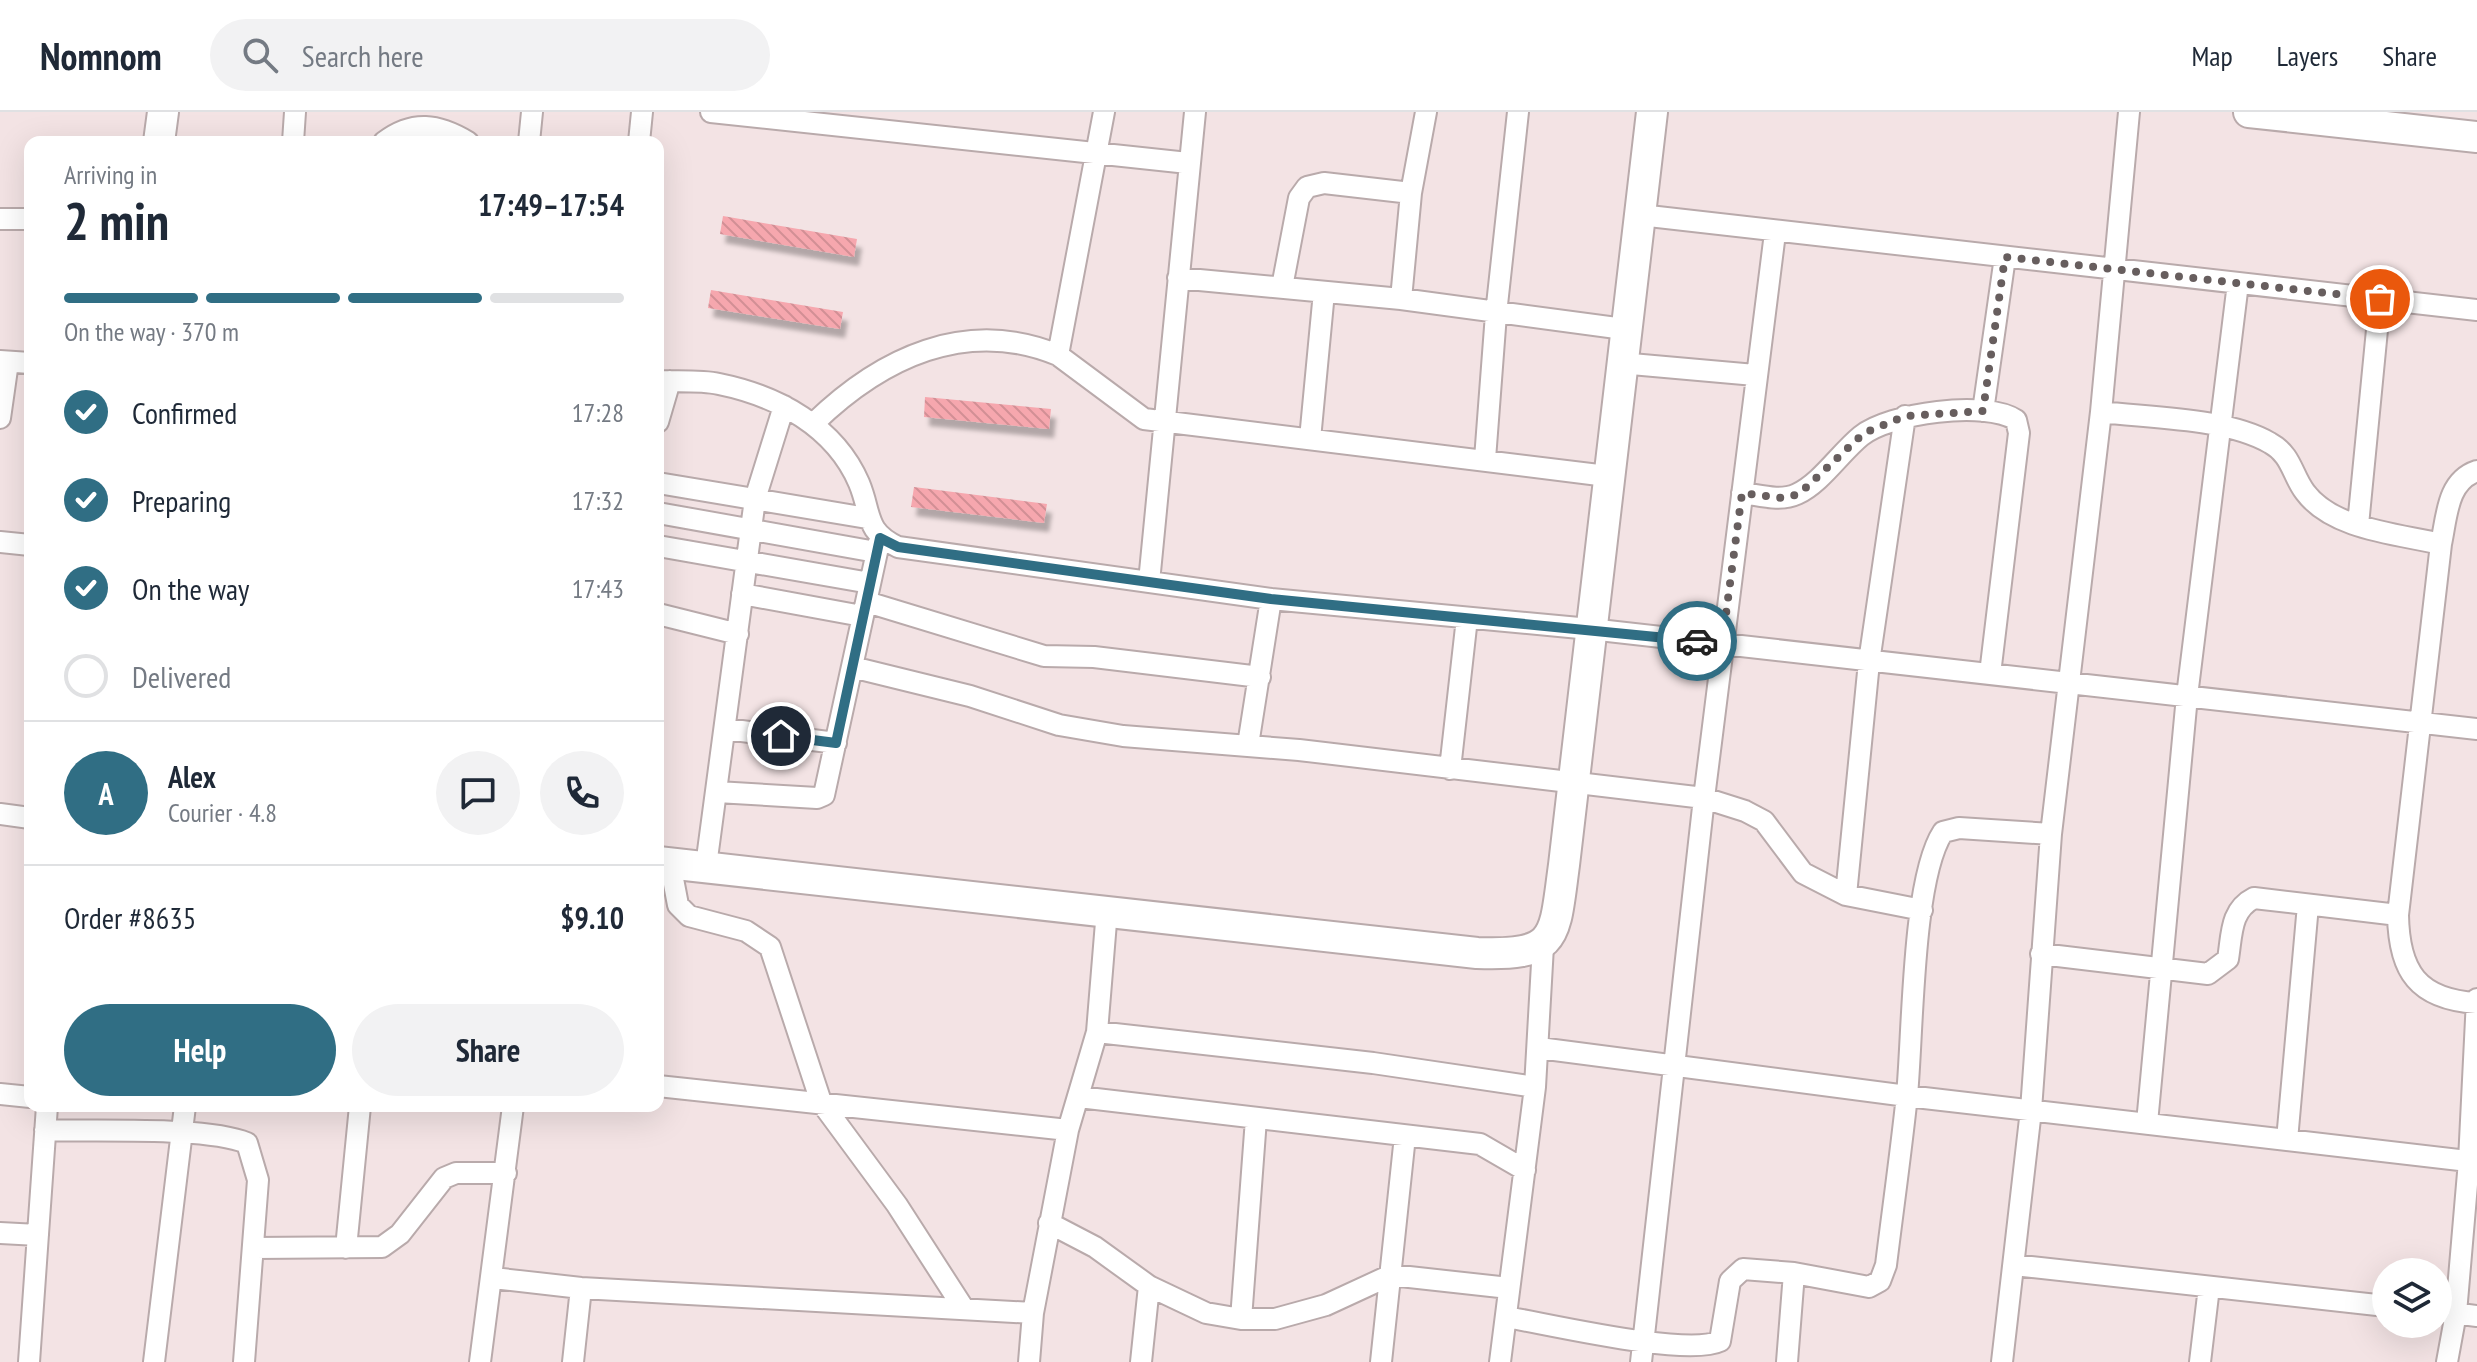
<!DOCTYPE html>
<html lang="en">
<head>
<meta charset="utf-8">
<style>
  body { margin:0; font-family:"PT Sans Narrow",sans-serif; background:#f2f2f3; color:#1f2937; height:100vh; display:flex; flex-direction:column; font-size:30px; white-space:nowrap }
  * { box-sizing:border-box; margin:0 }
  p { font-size:26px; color:#747a83 }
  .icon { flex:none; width:44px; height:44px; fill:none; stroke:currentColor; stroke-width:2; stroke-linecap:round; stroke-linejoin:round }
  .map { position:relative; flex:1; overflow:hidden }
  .sheet { position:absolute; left:24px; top:24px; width:640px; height:976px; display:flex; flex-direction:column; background:#fff; border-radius:16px; box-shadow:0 8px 32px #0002 }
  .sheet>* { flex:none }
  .buttons { position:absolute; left:2372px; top:1146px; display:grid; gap:16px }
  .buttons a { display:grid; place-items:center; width:80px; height:80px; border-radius:50%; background:#fff; box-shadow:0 8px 32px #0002; font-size:40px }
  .pin { position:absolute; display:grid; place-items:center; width:68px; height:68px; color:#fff; margin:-34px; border:4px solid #fff; border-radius:50%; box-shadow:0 2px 8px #0007 }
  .courier { position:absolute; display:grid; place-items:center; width:80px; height:80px; margin:-40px; border:6px solid #306e84; border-radius:50%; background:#fff; color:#222; box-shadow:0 2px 10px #0007 }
  .head em { font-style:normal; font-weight:600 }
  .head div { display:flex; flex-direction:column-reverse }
  .head { display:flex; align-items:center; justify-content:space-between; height:136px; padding:0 40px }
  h1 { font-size:52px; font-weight:600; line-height:60px }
  .bar { display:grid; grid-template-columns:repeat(4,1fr); gap:12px 8px; align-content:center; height:96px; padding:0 40px }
  .bar i { height:10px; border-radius:6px; background:#e0e1e3 }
  .bar .active { background:#306e84 }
  .bar p { grid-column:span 4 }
  .line { display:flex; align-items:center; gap:20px; padding:0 40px; border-top:2px solid #e0e1e3 }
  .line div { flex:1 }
  .round { display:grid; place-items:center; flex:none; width:84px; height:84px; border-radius:42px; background:#f2f2f3 }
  ol { padding:0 40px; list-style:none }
  li { display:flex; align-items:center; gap:24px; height:88px }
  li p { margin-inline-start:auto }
  li .icon { padding:8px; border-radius:50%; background:#306e84; color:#fff; stroke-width:4 }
  li:last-child { color:#747a83 }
  li i { width:44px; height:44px; border:4px solid #e0e1e3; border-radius:50% }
  .action { display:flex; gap:16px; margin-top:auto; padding:16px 40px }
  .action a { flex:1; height:92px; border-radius:48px; background:#306e84; color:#fff; font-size:32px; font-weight:600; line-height:92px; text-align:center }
  .action a+a { background:#f2f2f3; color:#1f2937 }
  header { display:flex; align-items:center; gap:48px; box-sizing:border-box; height:112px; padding:0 40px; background:#fff; border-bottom:2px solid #e0e1e3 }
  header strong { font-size:38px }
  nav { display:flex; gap:44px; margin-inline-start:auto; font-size:28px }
  .search { width:560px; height:72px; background:#f2f2f3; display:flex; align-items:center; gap:20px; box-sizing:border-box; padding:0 28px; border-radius:44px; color:#747a83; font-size:30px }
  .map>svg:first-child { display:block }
  .building { fill:url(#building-back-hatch); filter:url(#shadow) }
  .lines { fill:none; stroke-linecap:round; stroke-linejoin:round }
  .street-casing { stroke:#b9aaab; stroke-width:24 }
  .secondary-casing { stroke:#b9aaab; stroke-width:34 }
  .street { stroke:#fff; stroke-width:20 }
  .secondary { stroke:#fff; stroke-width:30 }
  .done { stroke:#675e5e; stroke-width:8; stroke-dasharray:0 14.4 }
  .route { stroke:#306e84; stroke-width:10 }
</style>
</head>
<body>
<header>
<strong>Nomnom</strong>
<div class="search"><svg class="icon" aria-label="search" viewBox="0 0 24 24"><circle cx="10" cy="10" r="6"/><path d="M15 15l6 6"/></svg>Search here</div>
<nav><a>Map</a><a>Layers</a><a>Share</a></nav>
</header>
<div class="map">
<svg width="2477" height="1250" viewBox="0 0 2477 1250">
  <defs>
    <pattern id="building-back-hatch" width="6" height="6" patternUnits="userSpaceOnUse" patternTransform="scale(2)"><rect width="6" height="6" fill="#f6a7ae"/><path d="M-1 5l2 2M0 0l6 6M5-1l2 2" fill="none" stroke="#d28f95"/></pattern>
    <filter id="shadow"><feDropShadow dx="5" dy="9" stdDeviation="2" flood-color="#0004"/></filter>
  </defs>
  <rect width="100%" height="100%" fill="#f3e3e4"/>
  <path class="building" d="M723 104 857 127 854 145 720 122Z
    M711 178 843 200 840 217 708 196Z
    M925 285 1051 297 1049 317 924 305Z
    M914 375 1047 392 1044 411 911 395Z"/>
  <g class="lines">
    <g class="street-casing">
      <path id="street" d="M711 0 1188 51
        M293 30 295 0
        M384 30C413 8 438 12 468 30
        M529 30 532 0
        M639 30 642 0
        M1640 103 2477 198
        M0 107H30
        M1178 166 1401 187 1624 217
        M1282 175 1299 86 1307 75 1324 71 1411 81
        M1401 187 1411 81 1426 0
        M1058 243 1144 307 1607 364
        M0 249 30 251
        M1620 251 1755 263
        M658 269C678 270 700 268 719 272 778 284 835 315 859 371 872 402 864 419 898 435L1271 487 1590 517 2477 617
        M1983 299 2005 145
        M2101 300C2151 306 2227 306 2270 331 2292 343 2292 363 2305 380 2333 418 2399 422 2441 432
        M0 306 8 250
        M658 310 670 269
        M814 311C881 246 966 205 1058 243L1104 0
        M1310 327 1324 180
        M1485 347 1496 202 1518 0
        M658 371 867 406
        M1742 381C1759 383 1780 390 1797 382 1821 371 1840 341 1861 324 1889 301 1986 288 2016 308L2019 321 1990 562
        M658 401 876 440
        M2358 413 2380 187
        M0 430 30 433
        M658 434 870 471
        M1149 470 1195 0
        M742 482 862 504
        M867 490 1044 544 1094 545 1260 565
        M658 502 738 522
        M852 555 970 584 1059 613 1123 624 1299 638 1704 686 1745 699 1764 709 1803 761 1846 783 1922 798
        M726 617 836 631
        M1248 633 1271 487
        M1450 657 1467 506
        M717 680 817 686 824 683 880 426
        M0 702 30 706
        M670 751 678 793 689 804 746 819 770 835 821 990 897 1093 964 1197
        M706 754 755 387 784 294
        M1846 783 1869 550 1905 304
        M2041 842 2208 862 2228 847C2232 823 2230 798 2254 786L2398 803
        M2476 891C2418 887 2399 860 2398 803L2441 432C2447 404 2447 369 2477 359
        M1097 920 1373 951 1535 975
        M1539 936 1907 984 2477 1050
        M658 974 1068 1018
        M0 982 30 985
        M1079 985 1480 1032 1525 1058
        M2147 1011 2187 584 2238 171
        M45 1018C95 1020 205 1014 247 1031L258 1068 244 1250
        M2287 1028 2308 793
        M1049 1111 1095 1135 1149 1174 1206 1201 1241 1207H1275L1326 1193 1391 1163 1509 1176
        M0 1121 38 1123
        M254 1136 382 1135 400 1122 444 1066 456 1061H506
        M346 1136 360 994
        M2014 1153 2386 1194
        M493 1166 581 1176 1033 1201
        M2438 1199 2477 1204
        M1506 1205C1548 1212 1687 1245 1720 1229L1730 1169 1743 1157 1794 1161 1869 1175 1880 1169 1886 1153C1893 1096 1901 1040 1907 983 1913 921 1912 767 1943 720L1959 716 2051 722
        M1241 1207 1256 1007
        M29 1250 47 994
        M154 1250 185 994
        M480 1250 513 994
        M573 1250 581 1176
        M1029 1250 1033 1201 1068 1018 1097 920 1107 798
        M1141 1250 1149 1174
        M1381 1250 1405 1024
        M1500 1250 1535 975 1543 834
        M1641 1250 1704 686 1775 121
        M1787 1250 1794 1161
        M2002 1250 2031 998 2051 722 2101 300 2129 0
        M2200 1250 2209 1175
        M2447 1250 2456 1201 2469 1049 2477 887"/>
    </g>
    <g class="secondary-casing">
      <path id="secondary" d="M2249 0 2477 25
        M159 30 163 0
        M658 750 1477 841C1559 844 1554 826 1564 753L1652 0"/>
    </g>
    <use href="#street" class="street"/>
    <use href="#secondary" class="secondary"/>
  </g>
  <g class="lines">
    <path class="done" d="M1697 529 1722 532 1742 381 1783 386 1799 382 1864 321 1905 304 1983 299 2005 145 2380 187"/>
    <path class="route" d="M781 624 836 631 880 426 898 435 1271 487 1697 529"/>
  </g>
</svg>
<div class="buttons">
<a><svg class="icon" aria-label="layers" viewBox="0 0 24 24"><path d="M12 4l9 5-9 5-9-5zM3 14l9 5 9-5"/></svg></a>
</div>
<div class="pin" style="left:2380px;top:187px;background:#ea580c"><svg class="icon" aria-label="bag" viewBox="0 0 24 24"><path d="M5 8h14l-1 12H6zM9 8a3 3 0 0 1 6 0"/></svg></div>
<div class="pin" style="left:781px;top:624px;background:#1f2937"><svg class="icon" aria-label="home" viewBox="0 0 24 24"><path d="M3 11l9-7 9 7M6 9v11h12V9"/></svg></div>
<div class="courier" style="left:1697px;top:529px"><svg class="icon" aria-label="car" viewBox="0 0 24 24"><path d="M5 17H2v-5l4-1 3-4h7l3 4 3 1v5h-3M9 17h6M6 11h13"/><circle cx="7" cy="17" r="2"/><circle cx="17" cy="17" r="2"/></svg></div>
<section class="sheet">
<div class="head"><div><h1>2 min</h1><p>Arriving in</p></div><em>17:49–17:54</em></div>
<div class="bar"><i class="active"></i><i class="active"></i><i class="active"></i><i></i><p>On the way · 370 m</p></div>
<ol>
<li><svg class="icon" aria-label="check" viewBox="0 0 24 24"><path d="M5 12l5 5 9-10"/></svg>Confirmed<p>17:28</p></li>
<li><svg class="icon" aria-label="check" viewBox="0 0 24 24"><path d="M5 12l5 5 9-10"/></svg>Preparing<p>17:32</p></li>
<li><svg class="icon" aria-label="check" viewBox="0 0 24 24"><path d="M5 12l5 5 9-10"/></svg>On the way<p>17:43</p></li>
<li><i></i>Delivered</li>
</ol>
<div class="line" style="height:144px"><b class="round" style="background:#306e84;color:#fff">A</b><div><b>Alex</b><p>Courier · 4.8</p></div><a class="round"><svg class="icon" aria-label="chat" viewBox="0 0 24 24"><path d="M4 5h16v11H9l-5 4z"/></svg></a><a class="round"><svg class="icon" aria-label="phone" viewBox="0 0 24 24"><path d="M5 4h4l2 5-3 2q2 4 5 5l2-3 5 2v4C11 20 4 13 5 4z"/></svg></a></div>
<div class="line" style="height:104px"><div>Order #8635</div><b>$9.10</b></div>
<div class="action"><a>Help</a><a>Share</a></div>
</section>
</div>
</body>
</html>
